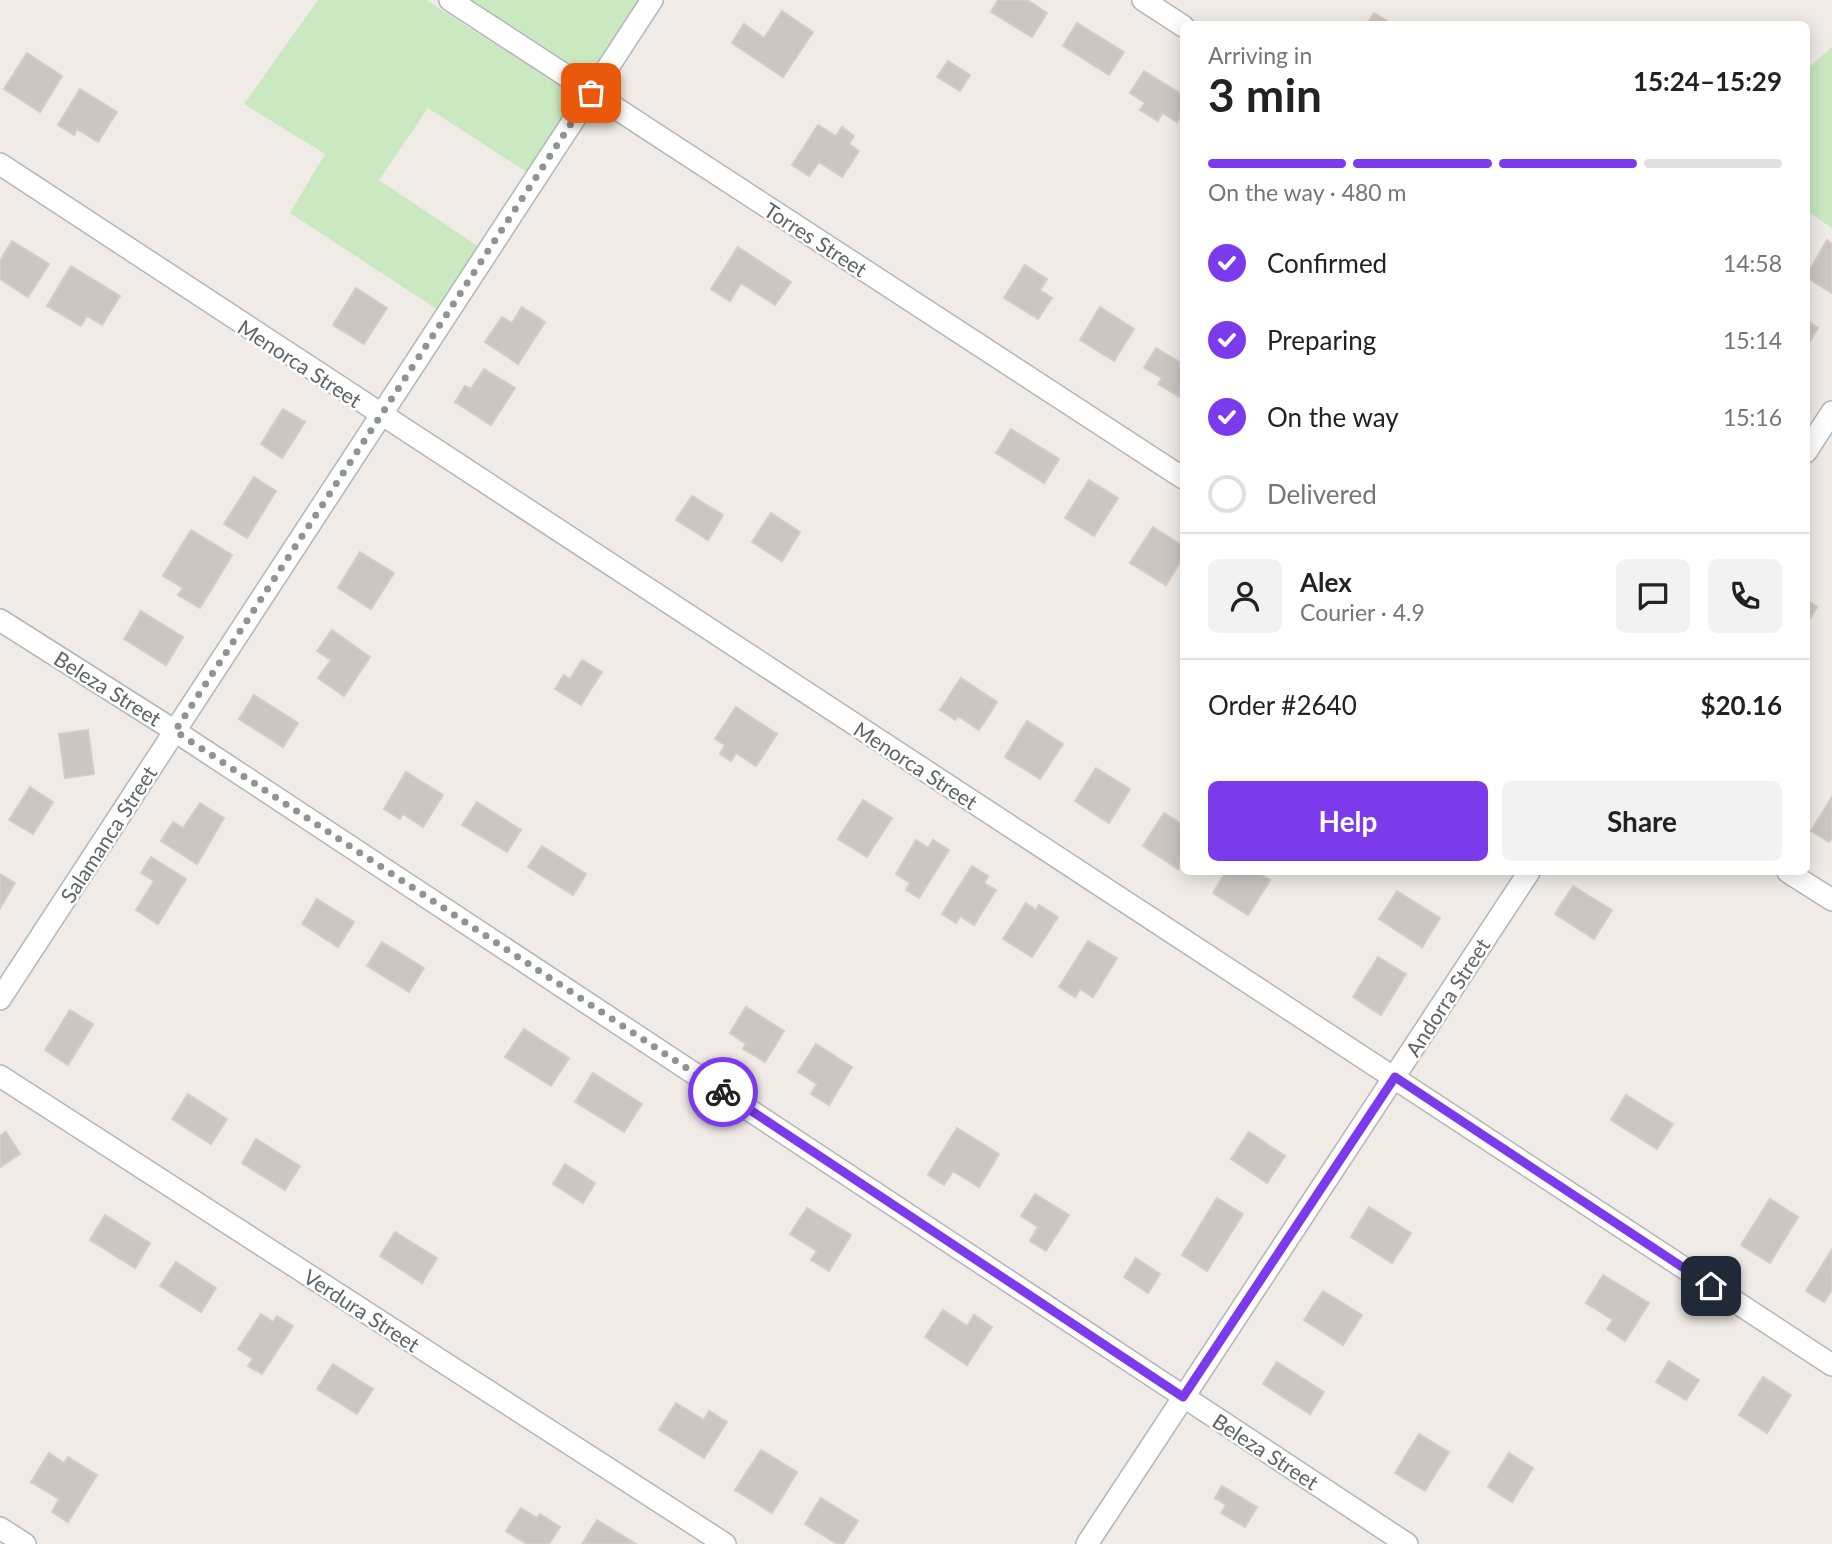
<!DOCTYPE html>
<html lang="en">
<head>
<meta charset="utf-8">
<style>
  body { margin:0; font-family:Lato,sans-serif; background:#f2f2f2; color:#222; height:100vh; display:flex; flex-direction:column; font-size:26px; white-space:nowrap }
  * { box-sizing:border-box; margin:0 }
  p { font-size:23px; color:#767676 }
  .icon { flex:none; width:38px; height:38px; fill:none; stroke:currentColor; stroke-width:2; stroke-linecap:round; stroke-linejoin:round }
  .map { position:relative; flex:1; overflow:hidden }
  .sheet { position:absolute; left:1180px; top:21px; width:630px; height:854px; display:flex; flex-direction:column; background:#fff; border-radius:10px; box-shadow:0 4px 18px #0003 }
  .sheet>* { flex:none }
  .pin { position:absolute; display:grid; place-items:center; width:60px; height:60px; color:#fff; margin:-30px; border-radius:14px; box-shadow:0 4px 10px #0006 }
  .courier { position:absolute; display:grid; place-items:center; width:70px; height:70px; margin:-35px; border:5px solid #7c3aed; border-radius:50%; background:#fff; color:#222; box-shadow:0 2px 9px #0007 }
  .head em { font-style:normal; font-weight:700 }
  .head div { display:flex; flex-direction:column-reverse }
  .head { display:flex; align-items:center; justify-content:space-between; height:119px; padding:0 28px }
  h1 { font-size:46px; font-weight:700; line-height:52px }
  .bar { display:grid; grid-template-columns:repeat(4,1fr); gap:10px 7px; align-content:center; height:84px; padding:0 28px }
  .bar i { height:9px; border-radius:5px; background:#e0e0e0 }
  .bar .current { background:#7c3aed }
  .bar p { grid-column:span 4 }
  .line { display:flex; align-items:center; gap:18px; padding:0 28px; border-top:2px solid #e0e0e0 }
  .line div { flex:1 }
  .round { display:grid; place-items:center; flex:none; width:74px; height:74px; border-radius:10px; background:#f2f2f2 }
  ol { padding:0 28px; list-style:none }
  li { display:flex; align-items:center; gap:21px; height:77px }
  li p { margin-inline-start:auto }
  li .icon { padding:7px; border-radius:50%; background:#7c3aed; color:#fff; stroke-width:4 }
  li:last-child { color:#767676 }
  li i { width:38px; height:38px; border:4px solid #e0e0e0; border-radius:50% }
  .button { display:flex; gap:14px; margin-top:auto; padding:14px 28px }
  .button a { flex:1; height:80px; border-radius:10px; background:#7c3aed; color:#fff; font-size:28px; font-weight:700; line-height:80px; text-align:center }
  .button a+a { background:#f2f2f2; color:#222 }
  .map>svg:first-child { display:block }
  .green { fill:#cae9c1 }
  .building { fill:#cbc6c2; stroke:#d6ccc3; stroke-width:2 }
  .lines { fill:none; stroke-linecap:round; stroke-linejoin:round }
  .minor-casing { stroke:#b1b6b9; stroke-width:24 }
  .minor { stroke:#fff; stroke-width:21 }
  .done { stroke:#909393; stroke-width:7; stroke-dasharray:0 12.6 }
  .route { stroke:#7c3aed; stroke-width:9 }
  .labels { text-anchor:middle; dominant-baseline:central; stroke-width:5; stroke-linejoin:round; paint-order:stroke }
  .street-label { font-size:21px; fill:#5d6467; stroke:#fff }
</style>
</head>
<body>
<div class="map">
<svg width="1832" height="1544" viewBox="0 0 1832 1544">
  <rect width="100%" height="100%" fill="#f0ebe6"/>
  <path class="green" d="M318 0H426L578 97 528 173 428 108 379 180 479 247 438 310 290 213 325 154 244 104Z
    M469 0H641L589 79Z
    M1832 47V228L1806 211V70Z"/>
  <path class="building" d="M998 0H1027L1047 13 1032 37 991 12Z
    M782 11 813 32 783 77 732 43 744 24 764 38Z
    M1374 13 1392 24H1367Z
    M1077 23 1124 52 1109 75 1063 46Z
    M27 53 62 76 40 112 4 89Z
    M948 61 970 75 960 91 937 77Z
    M1144 71 1183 95V112L1177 122 1162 113 1158 121 1140 110 1145 103 1130 93Z
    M80 89 117 112 98 142 77 129 74 135 58 125Z
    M818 125 836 136 842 127 854 136 849 144 859 151 842 177 819 162 809 176 792 165Z
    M1827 240 1832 244V293L1806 277Z
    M12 241 49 264 28 297 0 279V261Z
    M738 247 791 282 775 305 741 283 730 301 711 289Z
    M1025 265 1047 279 1040 290 1052 298 1038 319 1004 298Z
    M71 266 120 296 102 325 87 316 81 326 47 306Z
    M356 288 387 308 364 344 333 325Z
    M522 307 545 322 518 364 485 342 502 317 512 323Z
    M1100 307 1134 329 1114 361 1080 340Z
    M1806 320 1818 328 1807 346 1806 345Z
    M1156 348 1183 364V399L1158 384 1162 378 1144 368Z
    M484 369 515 388 491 425 455 402 465 386 471 389Z
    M283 409 305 422 282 458 261 444Z
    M1011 429 1059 459 1044 483 996 453Z
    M254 477 276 491 247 538 224 524Z
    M1089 480 1118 498 1094 536 1065 518Z
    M692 496 723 515 708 540 676 520Z
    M771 513 800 532 782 561 752 542Z
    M1153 527 1183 546V557L1166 585 1130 563Z
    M191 530 232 555 200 608 178 595 183 588 163 576Z
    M360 552 394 573 371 609 338 588Z
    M1806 599 1817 607 1806 625Z
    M141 611 183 637 166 665 124 639Z
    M332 630 370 657 344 696 318 678 331 660 317 651Z
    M582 660 602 672 581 705 555 689 564 675 570 679Z
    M961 678 997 702 979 730 958 716 955 720 940 710Z
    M254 695 298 723 283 747 239 719Z
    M736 707 777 734 756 766 736 753 731 761 720 754 725 745 715 739Z
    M1027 721 1063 744 1040 779 1005 757Z
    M88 730 94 774 65 778 59 734Z
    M1096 768 1130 789 1109 823 1075 801Z
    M406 772 443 795 423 827 403 814 400 819 384 809Z
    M30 787 53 802 33 834 9 820Z
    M1832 797V838L1829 842 1811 831Z
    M863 800 892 818 867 857 838 839Z
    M477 802 521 830 507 852 462 825Z
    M200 803 224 818 197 864 161 841 173 822 183 828Z
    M1164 813 1183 825V861L1178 869 1143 846Z
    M916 840 928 848 933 840 949 850 919 898 906 890 910 883 896 874Z
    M542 846 586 874 573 895 528 867Z
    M151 857 186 879 158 924 136 910 154 881 141 873Z
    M972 866 988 876 984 883 996 890 974 925 960 916 956 923 942 914Z
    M1226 872H1256L1270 880 1248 915 1213 893Z
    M0 874 15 883 0 908Z
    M1573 886 1612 910 1594 939 1555 914Z
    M1397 891 1440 918 1422 947 1379 919Z
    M317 899 354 922 338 947 302 924Z
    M1026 903 1036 910 1039 905 1058 917 1032 957 1003 939Z
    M1088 941 1117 958 1093 997 1080 989 1075 997 1059 987Z
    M382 942 424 968 409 992 367 966Z
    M1378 957 1406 974 1381 1015 1353 997Z
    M746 1007 784 1031 765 1062 743 1049 746 1044 730 1033Z
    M70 1010 93 1024 68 1065 45 1050Z
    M524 1029 569 1058 551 1086 505 1057Z
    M816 1044 852 1067 829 1105 811 1094 817 1084 798 1072Z
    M593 1073 642 1104 624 1132 575 1102Z
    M188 1094 227 1119 211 1144 172 1119Z
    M1626 1095 1673 1124 1657 1149 1611 1120Z
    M957 1128 999 1154 979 1187 953 1171 944 1185 928 1175Z
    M6 1132 20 1154 0 1167V1136Z
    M1249 1132 1285 1156 1267 1183 1231 1159Z
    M256 1139 300 1166 285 1190 242 1163Z
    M565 1164 595 1183 583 1203 553 1184Z
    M1035 1194 1069 1215 1046 1251 1030 1241 1038 1227 1021 1216Z
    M1217 1198 1243 1214 1207 1271 1182 1255Z
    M1770 1199 1798 1217 1770 1263 1741 1245Z
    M1369 1207 1411 1233 1392 1263 1351 1237Z
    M807 1208 851 1235 829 1271 811 1260 817 1251 790 1234Z
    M105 1215 150 1243 135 1268 90 1240Z
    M395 1232 437 1258 422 1283 380 1256Z
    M1831 1251 1832 1290 1824 1302 1806 1291Z
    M1136 1258 1160 1274 1148 1293 1124 1277Z
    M176 1262 216 1288 201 1312 160 1286Z
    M1603 1275 1649 1303 1625 1341 1607 1329 1613 1320 1586 1303Z
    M1323 1291 1362 1315 1343 1345 1304 1320Z
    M943 1310 967 1326 974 1315 992 1327 967 1365 925 1337Z
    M261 1314 273 1322 277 1316 293 1326 262 1374 248 1366 253 1359 238 1349Z
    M1669 1361 1699 1380 1686 1400 1656 1382Z
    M1277 1362 1324 1392 1310 1414 1263 1384Z
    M333 1364 373 1389 357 1414 317 1389Z
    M1763 1377 1791 1395 1767 1433 1739 1415Z
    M676 1403 704 1420 709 1411 727 1422 704 1458 659 1430Z
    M1419 1434 1449 1452 1425 1491 1395 1473Z
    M761 1450 797 1472 772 1513 735 1490Z
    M49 1453 64 1463 68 1457 97 1475 68 1522 52 1512 59 1499 31 1482Z
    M1509 1453 1533 1468 1512 1502 1488 1487Z
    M1222 1486 1257 1507 1245 1527 1221 1513 1226 1505 1215 1498Z
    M821 1498 858 1521 843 1544H837L805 1524Z
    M521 1508 537 1518 540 1514 560 1527 549 1544H527L506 1531Z
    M597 1520 636 1544H582Z"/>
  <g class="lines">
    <g class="minor-casing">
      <path id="minor" d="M450 0 1183 478
        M1143 0 1183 26
        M0 164 1832 1365
        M1806 452 1832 412
        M0 620 175 731 1407 1544
        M1788 872 1832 900
        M0 999 652 0
        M0 1076 725 1544
        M0 1528 25 1544
        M1087 1544 1529 872"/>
    </g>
    <use href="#minor" class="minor"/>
  </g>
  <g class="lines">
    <path class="done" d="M591 93 175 731 723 1092"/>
    <path class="route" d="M723 1092 1183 1397 1395 1077 1711 1286"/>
  </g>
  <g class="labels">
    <g class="street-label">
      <text transform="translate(816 239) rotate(33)">Torres Street</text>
      <text transform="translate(300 363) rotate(33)">Menorca Street</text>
      <text transform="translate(108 688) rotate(32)">Beleza Street</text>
      <text transform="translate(916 765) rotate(33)">Menorca Street</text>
      <text transform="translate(108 834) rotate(-57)">Salamanca Street</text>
      <text transform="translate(1447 997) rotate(-57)">Andorra Street</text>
      <text transform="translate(362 1310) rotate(33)">Verdura Street</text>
      <text transform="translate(1266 1451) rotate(33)">Beleza Street</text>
    </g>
  </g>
</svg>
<div class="pin" style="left:591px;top:93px;background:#ea580c"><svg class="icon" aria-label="bag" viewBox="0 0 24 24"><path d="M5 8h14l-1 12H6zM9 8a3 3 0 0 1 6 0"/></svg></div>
<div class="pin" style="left:1711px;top:1286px;background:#1f2937"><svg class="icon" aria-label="home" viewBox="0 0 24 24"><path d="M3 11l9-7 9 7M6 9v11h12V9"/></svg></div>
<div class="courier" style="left:723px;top:1092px"><svg class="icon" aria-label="bike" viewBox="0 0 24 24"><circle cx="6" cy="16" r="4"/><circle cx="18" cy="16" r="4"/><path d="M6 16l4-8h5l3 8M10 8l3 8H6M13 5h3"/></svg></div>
<section class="sheet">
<div class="head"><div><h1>3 min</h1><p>Arriving in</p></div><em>15:24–15:29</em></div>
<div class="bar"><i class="current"></i><i class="current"></i><i class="current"></i><i></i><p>On the way · 480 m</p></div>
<ol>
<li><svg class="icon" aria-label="check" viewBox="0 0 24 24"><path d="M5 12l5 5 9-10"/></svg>Confirmed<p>14:58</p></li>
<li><svg class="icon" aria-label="check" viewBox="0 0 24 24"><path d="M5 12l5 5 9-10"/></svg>Preparing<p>15:14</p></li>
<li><svg class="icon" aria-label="check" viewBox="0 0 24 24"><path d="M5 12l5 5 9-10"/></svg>On the way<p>15:16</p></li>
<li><i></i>Delivered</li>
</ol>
<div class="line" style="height:126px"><a class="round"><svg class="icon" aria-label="person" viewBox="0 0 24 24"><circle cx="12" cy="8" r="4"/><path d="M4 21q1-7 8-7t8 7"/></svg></a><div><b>Alex</b><p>Courier · 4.9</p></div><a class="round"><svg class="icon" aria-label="chat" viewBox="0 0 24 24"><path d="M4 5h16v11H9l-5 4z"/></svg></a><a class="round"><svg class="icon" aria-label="phone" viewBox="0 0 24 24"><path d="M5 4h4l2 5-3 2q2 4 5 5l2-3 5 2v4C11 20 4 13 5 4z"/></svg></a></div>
<div class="line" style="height:91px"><div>Order #2640</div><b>$20.16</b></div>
<div class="button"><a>Help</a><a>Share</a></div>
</section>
</div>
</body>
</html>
